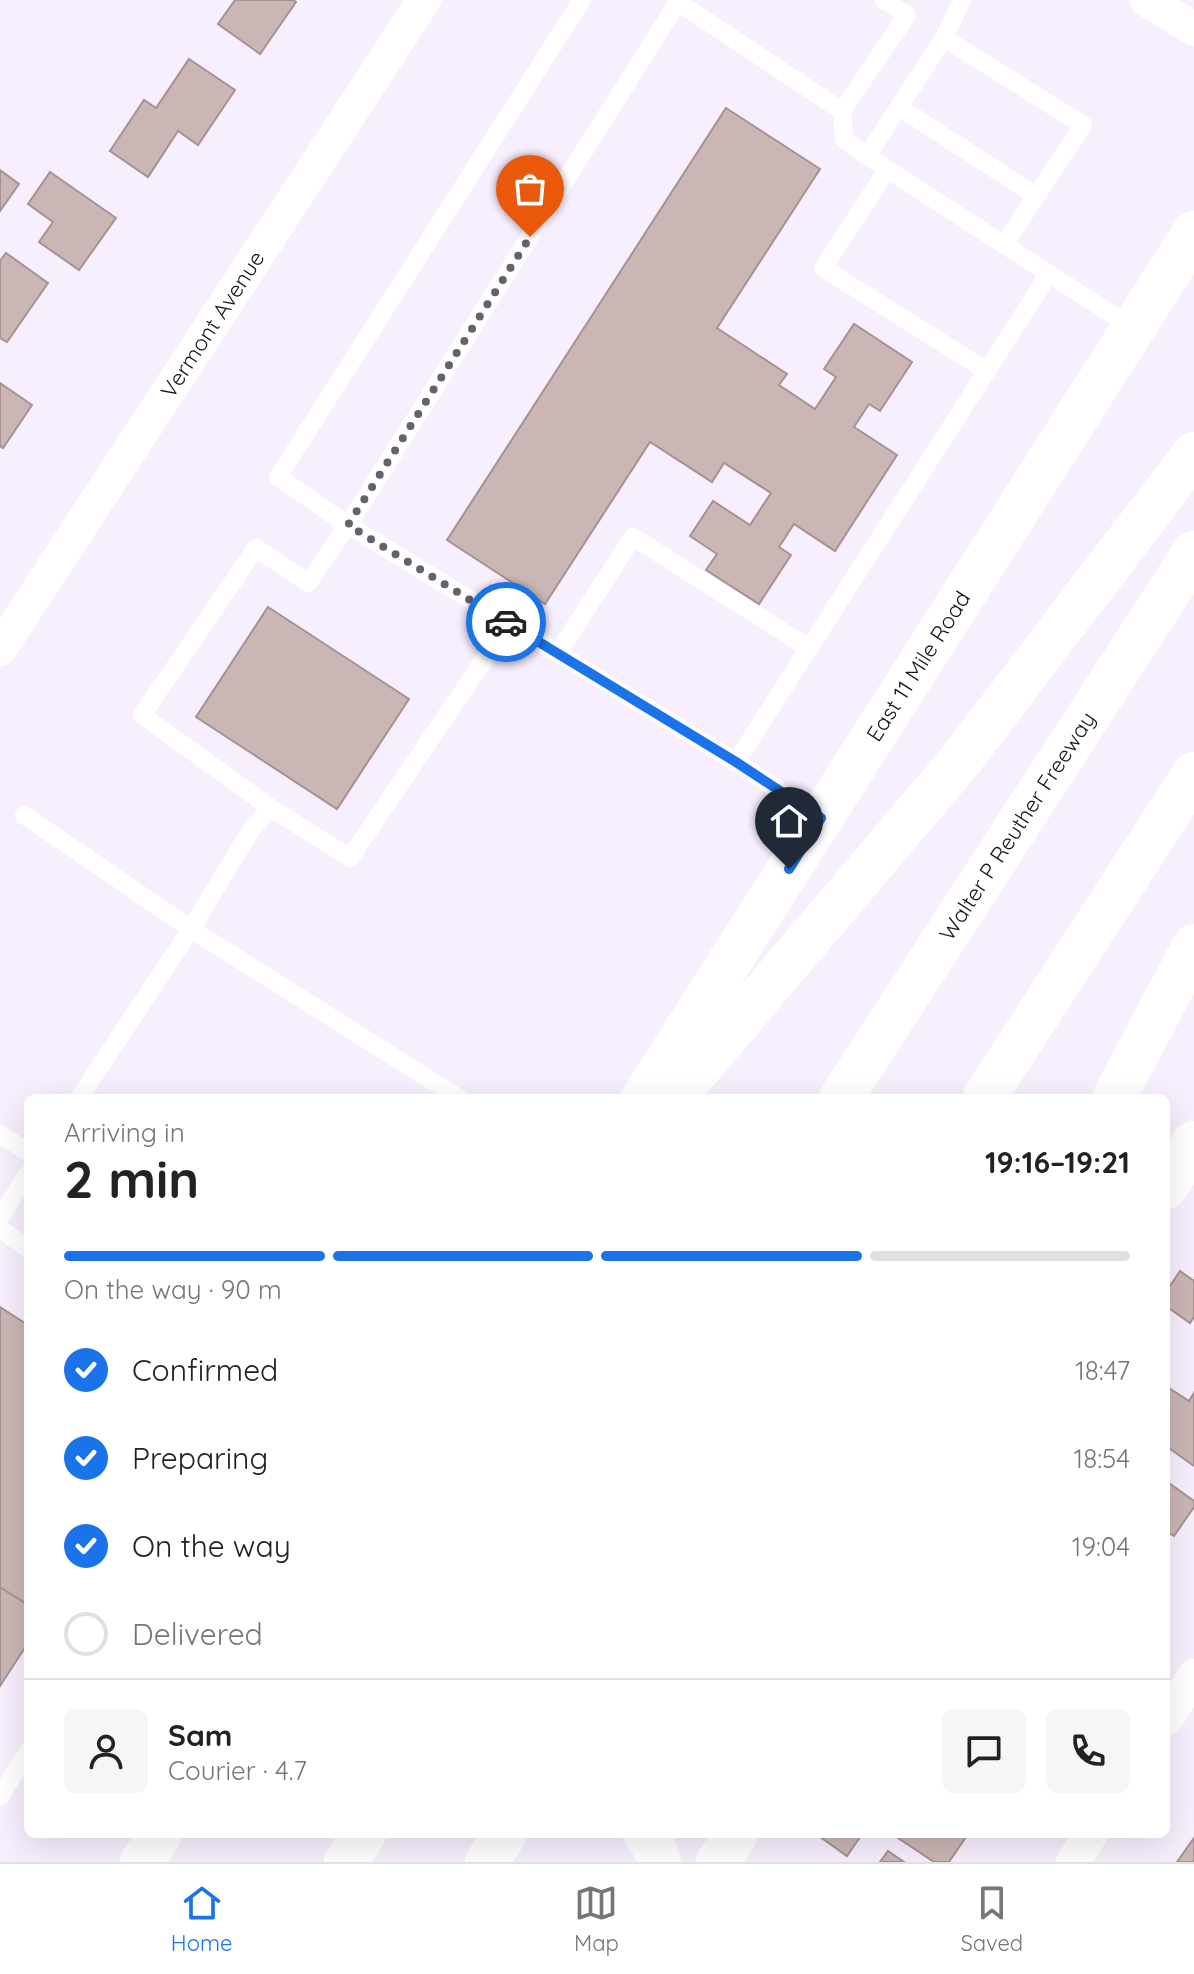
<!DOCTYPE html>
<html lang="en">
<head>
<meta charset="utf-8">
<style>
  body { margin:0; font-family:Quicksand,sans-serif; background:#f6f6f6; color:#222; height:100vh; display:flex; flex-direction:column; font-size:30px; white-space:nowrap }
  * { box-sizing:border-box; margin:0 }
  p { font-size:26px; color:#767676 }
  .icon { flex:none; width:44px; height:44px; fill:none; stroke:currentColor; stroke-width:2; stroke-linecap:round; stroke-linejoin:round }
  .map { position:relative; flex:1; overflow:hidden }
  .drawer { position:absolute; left:24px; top:1094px; width:1146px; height:744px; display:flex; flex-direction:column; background:#fff; border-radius:12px; box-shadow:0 8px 32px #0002 }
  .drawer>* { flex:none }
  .pin { position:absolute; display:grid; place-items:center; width:68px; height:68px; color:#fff; margin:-82px -34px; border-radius:50% 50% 50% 0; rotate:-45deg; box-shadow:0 0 8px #0007 }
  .pin .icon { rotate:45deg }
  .courier { position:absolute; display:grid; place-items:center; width:80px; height:80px; margin:-40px; border:6px solid #1a73e8; border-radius:50%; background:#fff; color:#222; box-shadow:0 2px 10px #0007 }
  .summary em { font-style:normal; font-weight:700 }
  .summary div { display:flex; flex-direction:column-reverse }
  .summary { display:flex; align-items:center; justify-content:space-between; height:136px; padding:0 40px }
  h1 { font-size:52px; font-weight:700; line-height:60px }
  .bar { display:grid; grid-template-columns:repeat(4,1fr); gap:12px 8px; align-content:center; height:96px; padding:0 40px }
  .bar i { height:10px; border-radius:6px; background:#e0e0e0 }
  .bar .selected { background:#1a73e8 }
  .bar p { grid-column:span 4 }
  .line { display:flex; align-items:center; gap:20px; padding:0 40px; border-top:2px solid #e0e0e0 }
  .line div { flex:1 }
  .round { display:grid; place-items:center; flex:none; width:84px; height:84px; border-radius:12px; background:#f6f6f6 }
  ol { padding:0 40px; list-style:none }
  li { display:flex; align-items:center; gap:24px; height:88px }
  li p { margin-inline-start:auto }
  li .icon { padding:8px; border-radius:50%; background:#1a73e8; color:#fff; stroke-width:4 }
  li:last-child { color:#767676 }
  li i { width:44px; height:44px; border:4px solid #e0e0e0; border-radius:50% }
  .menu { display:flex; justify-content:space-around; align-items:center; height:112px; border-top:2px solid #e0e0e0; background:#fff; font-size:22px; color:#767676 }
  .menu a { display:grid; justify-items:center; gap:4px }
  .menu .selected { color:#1a73e8 }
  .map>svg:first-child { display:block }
  .building { fill:#cab6b4; stroke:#a69291; stroke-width:2 }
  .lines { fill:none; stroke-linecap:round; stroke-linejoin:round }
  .lane { stroke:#fff; stroke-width:18 }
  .street { stroke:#fff; stroke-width:34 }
  .secondary { stroke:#fff; stroke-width:44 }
  .primary { stroke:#fff; stroke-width:44 }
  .highway { stroke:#fff; stroke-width:44 }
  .done { stroke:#66616a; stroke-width:8; stroke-dasharray:0 14.4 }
  .route { stroke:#1a73e8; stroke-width:10 }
  .labels { text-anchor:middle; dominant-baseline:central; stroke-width:7; stroke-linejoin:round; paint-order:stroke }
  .street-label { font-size:22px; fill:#18151a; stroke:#f7eefe }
</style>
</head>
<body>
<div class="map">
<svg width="1194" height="1862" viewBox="0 0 1194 1862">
  <rect width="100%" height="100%" fill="#f7eefe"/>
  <path class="building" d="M235 0H293L296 2 260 54 218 24Z
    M189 59 235 90 198 145 178 131 148 177 110 151 144 100 156 108Z
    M726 108 820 169 717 328 787 374 779 385 815 409 836 377 824 369 854 324 912 362 880 411 869 404 854 427 897 455 835 551 794 524 779 547 791 555 759 604 706 570 717 554 690 536 713 501 750 525 771 493 724 463 712 482 650 442 545 604 447 540Z
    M0 170 19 184 0 211Z
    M50 172 116 218 79 270 39 242 53 222 28 204Z
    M6 253 48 283 7 342 0 338V261Z
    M0 383 32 405 3 448 0 446Z
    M268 607 409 699 337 809 196 717Z
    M1180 1271 1194 1281V1317L1190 1323 1166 1306V1292Z
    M0 1307 28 1325V1605L0 1587Z
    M1169 1388 1189 1401 1194 1393V1466L1166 1446V1392Z
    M1166 1481 1194 1501V1507L1174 1536 1166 1531Z
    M0 1587 28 1605V1643L0 1686Z
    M816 1834H862L847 1856Z
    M892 1834H968L949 1862H934Z
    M1194 1838V1862H1177Z
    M888 1851 904 1862H880Z"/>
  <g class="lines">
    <path class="lane" d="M582 0 278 477 348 525 736 762
      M944 38 1083 125 1004 245
      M899 107 1036 196
      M842 111 907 15 884 0
      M867 156 944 38 962 0
      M887 170 823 268 987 371
      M558 653 633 537 809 648
      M271 808 350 858 509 623
      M24 815 191 929 459 1098
      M821 818 736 762 1049 274
      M79 1098 191 929 251 830 271 808 142 715 256 548 308 583 348 525 678 2 842 111 844 139 867 156 1133 328
      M0 1134 28 1152
      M0 1217 28 1174
      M0 1229 28 1248
      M0 1797 28 1751"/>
    <g class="street">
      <path d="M1147 0 1194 29"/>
      <path id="s1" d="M0 649 424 0"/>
      <path d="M1166 1719 1194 1676"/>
      <path d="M1073 1862 1091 1834"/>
    </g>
    <g class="secondary">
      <path id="s2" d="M643 1098 1194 233"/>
      <path d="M1166 1187 1194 1143"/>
    </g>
    <path class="primary" d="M645 1834 651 1839 659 1862
      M142 1862 160 1834
      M718 1862 736 1834"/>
    <g class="highway">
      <path d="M674 1098 959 762 1194 454"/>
      <path id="s3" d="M841 1098 1194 553"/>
      <path d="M984 1098 1194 774"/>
      <path d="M1114 1098 1194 946"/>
      <path d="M346 1862 364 1834"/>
      <path d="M487 1862 505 1834"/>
    </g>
  </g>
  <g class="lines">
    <path class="done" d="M506 622 348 525 530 237"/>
    <path class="route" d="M506 622 736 762 821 818 789 869"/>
  </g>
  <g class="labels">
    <g class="street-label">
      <text stroke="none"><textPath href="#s1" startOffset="388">Vermont Avenue</textPath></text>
      <text stroke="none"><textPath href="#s2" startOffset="512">East 11 Mile Road</textPath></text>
      <text stroke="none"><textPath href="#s3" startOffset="324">Walter P Reuther Freeway</textPath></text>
    </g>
  </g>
</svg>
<div class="pin" style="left:530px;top:237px;background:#ea580c"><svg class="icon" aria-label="bag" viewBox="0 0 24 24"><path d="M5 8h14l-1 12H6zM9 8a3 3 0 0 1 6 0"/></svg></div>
<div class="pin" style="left:789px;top:869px;background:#1f2937"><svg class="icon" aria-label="home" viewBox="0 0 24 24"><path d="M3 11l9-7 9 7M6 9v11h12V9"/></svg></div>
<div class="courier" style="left:506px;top:622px"><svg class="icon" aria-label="car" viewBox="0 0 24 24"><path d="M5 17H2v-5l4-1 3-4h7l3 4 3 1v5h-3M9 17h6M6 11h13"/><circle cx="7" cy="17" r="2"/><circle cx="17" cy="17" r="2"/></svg></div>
<section class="drawer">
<div class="summary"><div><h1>2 min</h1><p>Arriving in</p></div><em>19:16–19:21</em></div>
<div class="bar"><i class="selected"></i><i class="selected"></i><i class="selected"></i><i></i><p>On the way · 90 m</p></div>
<ol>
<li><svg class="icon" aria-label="check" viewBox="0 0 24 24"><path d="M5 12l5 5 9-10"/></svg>Confirmed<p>18:47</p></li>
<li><svg class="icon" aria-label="check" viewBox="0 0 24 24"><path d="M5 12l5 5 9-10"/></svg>Preparing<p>18:54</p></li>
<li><svg class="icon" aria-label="check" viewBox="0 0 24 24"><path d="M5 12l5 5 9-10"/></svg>On the way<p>19:04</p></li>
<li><i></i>Delivered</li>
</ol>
<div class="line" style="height:144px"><a class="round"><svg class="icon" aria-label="person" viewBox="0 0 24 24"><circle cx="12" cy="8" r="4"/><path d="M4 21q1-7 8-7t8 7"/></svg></a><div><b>Sam</b><p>Courier · 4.7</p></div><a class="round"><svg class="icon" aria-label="chat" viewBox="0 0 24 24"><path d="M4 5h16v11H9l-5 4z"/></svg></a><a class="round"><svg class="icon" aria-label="phone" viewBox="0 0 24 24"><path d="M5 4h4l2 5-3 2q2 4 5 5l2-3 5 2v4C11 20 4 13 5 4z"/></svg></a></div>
</section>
</div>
<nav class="menu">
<a class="selected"><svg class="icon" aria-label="home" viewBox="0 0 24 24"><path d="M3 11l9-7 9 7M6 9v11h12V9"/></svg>Home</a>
<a><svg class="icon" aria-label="map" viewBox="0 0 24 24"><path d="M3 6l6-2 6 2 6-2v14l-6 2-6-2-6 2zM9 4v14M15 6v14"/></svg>Map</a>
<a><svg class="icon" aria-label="saved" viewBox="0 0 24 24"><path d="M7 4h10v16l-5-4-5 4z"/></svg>Saved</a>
</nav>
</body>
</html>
